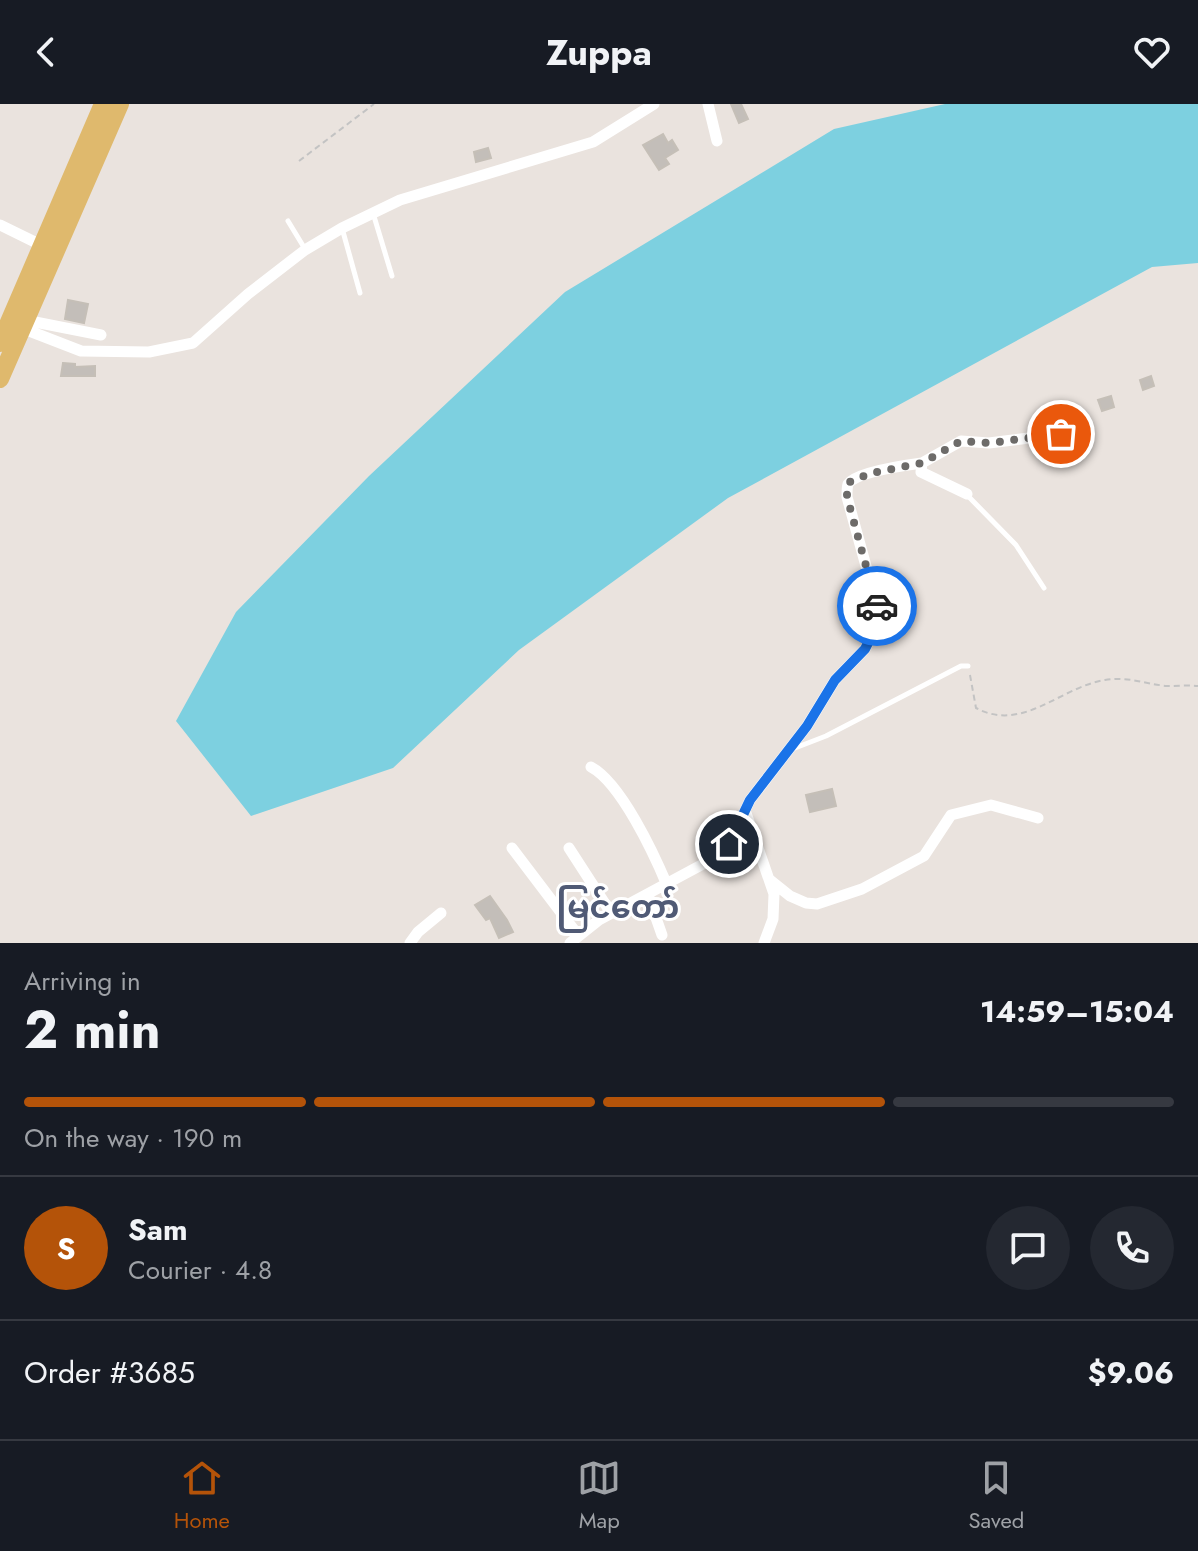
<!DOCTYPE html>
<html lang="en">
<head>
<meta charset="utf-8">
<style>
  body { margin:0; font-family:Jost,"Noto Sans Myanmar",sans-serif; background:#242831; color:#f1f3f6; height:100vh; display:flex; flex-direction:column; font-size:30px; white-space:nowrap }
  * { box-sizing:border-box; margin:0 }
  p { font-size:26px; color:#9ea1a6 }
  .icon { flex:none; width:44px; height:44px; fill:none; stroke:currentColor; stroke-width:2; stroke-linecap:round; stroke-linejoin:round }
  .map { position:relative; height:839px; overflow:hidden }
  .drawer { display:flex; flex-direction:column; background:#171b24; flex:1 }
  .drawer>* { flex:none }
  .pin { position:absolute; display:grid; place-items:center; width:68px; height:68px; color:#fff; margin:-34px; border:4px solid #fff; border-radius:50%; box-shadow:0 2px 8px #0007 }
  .courier { position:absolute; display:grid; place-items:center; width:80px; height:80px; margin:-40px; border:6px solid #1a73e8; border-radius:50%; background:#fff; color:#222; box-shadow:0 2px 10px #0007 }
  .headline em { font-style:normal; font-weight:700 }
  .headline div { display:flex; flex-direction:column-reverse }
  .headline { display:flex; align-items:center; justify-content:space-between; height:136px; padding:0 24px }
  h1 { font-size:52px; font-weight:700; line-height:60px }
  .bar { display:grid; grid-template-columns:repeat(4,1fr); gap:12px 8px; align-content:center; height:96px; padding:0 24px }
  .bar i { height:10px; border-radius:6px; background:#363941 }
  .bar .current { background:#b45309 }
  .bar p { grid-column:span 4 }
  .line { display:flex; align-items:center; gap:20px; padding:0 24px; border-top:2px solid #363941 }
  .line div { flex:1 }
  .round { display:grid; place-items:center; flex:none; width:84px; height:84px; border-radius:42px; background:#242831 }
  header { display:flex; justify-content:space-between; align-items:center; height:104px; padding:0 24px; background:#171b24; font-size:36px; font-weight:700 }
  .dock { display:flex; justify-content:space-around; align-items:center; height:112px; border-top:2px solid #363941; background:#171b24; font-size:22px; color:#9ea1a6 }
  .dock a { display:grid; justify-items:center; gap:4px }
  .dock .current { color:#b45309 }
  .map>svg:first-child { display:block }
  .water { fill:#7dd0e0 }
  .building { fill:#c3beb9; stroke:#c5bfb7; stroke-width:2 }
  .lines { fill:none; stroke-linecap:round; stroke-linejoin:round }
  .path { stroke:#c3c3c3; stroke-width:2; stroke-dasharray:6 4; stroke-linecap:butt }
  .service { stroke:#fff; stroke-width:5 }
  .minor { stroke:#fff; stroke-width:11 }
  .primary { stroke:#dfb96d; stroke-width:18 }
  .done { stroke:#6d6b69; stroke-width:8; stroke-dasharray:0 14.4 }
  .route { stroke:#1a73e8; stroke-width:10 }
  .labels { text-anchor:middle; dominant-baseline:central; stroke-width:6; stroke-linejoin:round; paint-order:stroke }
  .quarter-label { font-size:32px; font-weight:bold; fill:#505a75; stroke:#fff }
</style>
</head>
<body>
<header><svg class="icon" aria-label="back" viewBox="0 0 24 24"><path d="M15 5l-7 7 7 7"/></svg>Zuppa<svg class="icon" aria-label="heart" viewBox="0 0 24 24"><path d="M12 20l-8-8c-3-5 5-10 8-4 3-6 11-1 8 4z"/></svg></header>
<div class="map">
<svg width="1198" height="839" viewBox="0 0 1198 839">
  <rect width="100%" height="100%" fill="#eae3de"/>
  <path class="water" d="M945 0H1198V159L1152 163 728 394 519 546 393 664 251 712 176 617 236 508 369 372 565 188 834 25Z"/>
  <path class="building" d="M731 0H741L748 15 739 19Z
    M663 30 668 39 672 36 678 46 665 54 669 60 659 66 643 41Z
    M488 44 491 54 476 58 474 48Z
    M68 196 88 200 84 219 65 215Z
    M63 259 75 260V263L95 262V272H61Z
    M1151 272 1154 282 1143 286 1140 276Z
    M1111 292 1114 303 1102 307 1098 296Z
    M832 685 836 702 810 708 806 691Z
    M490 792 507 816 513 828 499 834 490 814 486 816 475 801Z"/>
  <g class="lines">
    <path class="path" d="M299 57 374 0
      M970 571 976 604C1023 629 1060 583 1105 576 1127 572 1145 580 1167 582 1177 582 1188 581 1198 582"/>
    <path class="service" d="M373 109 392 172
      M288 117 305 145
      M342 124 360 189
      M967 391 1016 441 1044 484
      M795 644 826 632 961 562H968"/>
    <path class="minor" d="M708 0 717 37
      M0 121 43 142
      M25 216 101 231
      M19 223 81 247 149 248 193 239 248 190 305 146 342 124 400 96 593 38 654 0
      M922 359 961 337 989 339 1061 330
      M591 663C621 679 654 750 667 781
      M746 709 774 790 773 815 764 839
      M512 744 578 831
      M569 744 611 809
      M770 776 790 792 806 799 817 800 862 785 924 752 951 711 991 701 1038 714
      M648 791 662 831
      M410 839 418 828 441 809
      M570 839 599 816 718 752 729 740 750 696 807 622 835 576 865 545 877 521V502L847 393C847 390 847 383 848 380 856 368 907 361 922 359L921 368 967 390"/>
    <path class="primary" d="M0 239 103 0
      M0 275 120 0"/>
  </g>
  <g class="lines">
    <path class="done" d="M877 502 847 393V381L851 377 872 369 922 359 961 337 989 339 1061 330"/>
    <path class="route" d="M729 740 750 696 807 622 835 576 865 545 877 521V502"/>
  </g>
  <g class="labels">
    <g class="quarter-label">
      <text x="618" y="803">မြင်တော်</text>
    </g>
  </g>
</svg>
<div class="pin" style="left:1061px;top:330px;background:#ea580c"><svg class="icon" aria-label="bag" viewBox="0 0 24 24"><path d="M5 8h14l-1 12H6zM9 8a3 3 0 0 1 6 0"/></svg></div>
<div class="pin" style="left:729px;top:740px;background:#1f2937"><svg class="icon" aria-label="home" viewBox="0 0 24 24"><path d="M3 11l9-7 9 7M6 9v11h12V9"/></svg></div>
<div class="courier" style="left:877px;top:502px"><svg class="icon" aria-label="car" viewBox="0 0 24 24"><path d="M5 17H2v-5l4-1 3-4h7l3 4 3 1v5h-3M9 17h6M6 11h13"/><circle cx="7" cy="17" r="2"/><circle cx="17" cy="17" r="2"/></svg></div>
</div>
<section class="drawer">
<div class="headline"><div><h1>2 min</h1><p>Arriving in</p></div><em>14:59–15:04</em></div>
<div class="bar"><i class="current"></i><i class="current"></i><i class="current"></i><i></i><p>On the way · 190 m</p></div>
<div class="line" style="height:144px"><b class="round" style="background:#b45309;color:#fff">S</b><div><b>Sam</b><p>Courier · 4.8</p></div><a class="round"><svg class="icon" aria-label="chat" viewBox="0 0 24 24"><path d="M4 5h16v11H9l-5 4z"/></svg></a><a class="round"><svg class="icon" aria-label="phone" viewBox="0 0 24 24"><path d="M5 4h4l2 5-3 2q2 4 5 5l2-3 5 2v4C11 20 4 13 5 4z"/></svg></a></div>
<div class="line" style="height:104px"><div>Order #3685</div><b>$9.06</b></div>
</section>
<nav class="dock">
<a class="current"><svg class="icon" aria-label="home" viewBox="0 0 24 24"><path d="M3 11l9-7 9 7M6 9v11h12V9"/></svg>Home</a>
<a><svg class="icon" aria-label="map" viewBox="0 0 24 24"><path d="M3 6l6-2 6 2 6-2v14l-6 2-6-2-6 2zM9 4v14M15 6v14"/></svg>Map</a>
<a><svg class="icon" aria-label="saved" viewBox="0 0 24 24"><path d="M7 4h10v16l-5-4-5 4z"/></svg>Saved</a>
</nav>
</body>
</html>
